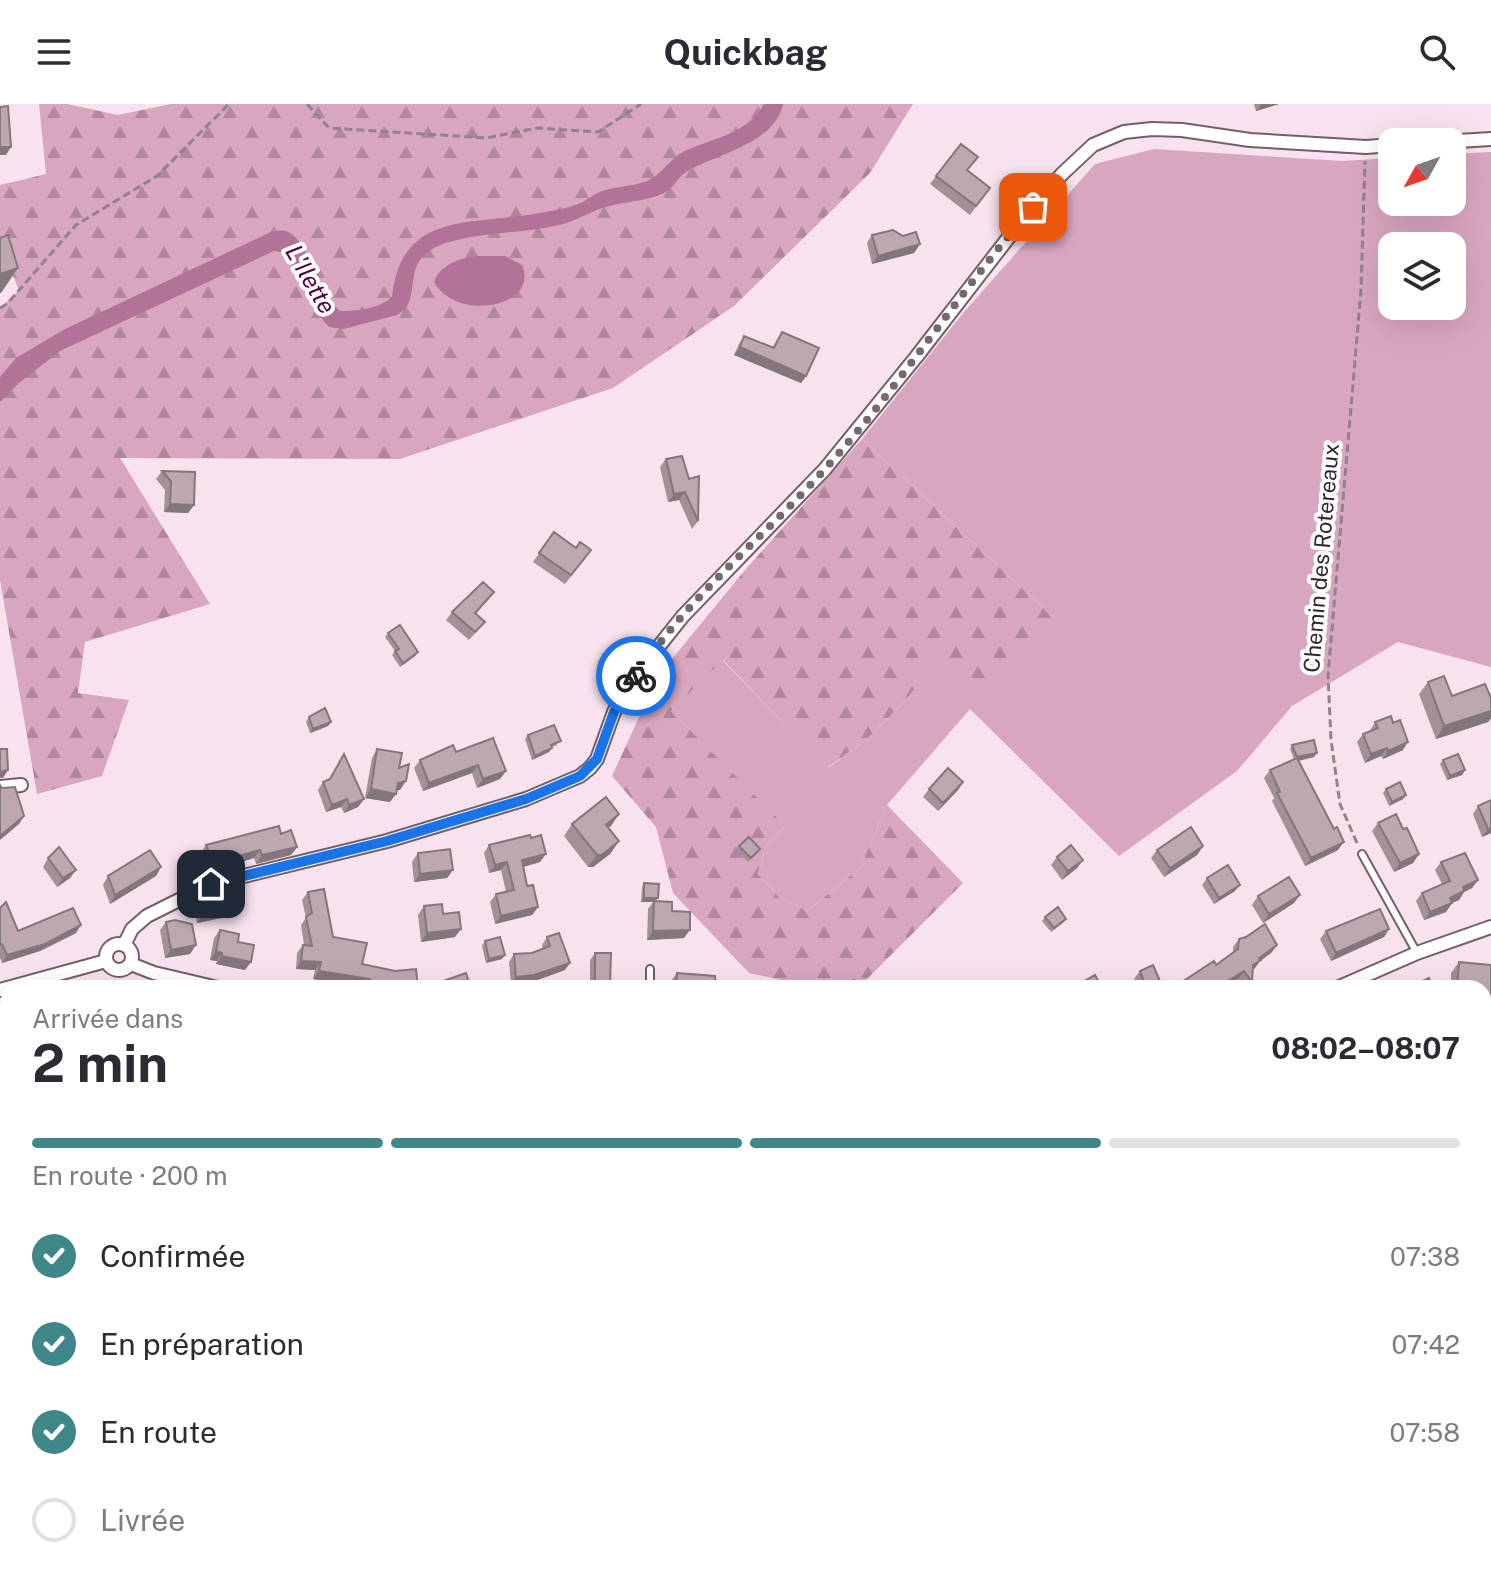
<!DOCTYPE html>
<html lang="fr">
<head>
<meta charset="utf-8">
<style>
  body { margin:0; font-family:"Public Sans",sans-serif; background:#f7f7f7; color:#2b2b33; height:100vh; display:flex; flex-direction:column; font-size:30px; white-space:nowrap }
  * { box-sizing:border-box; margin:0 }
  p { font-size:26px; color:#7c7c81 }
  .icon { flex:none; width:44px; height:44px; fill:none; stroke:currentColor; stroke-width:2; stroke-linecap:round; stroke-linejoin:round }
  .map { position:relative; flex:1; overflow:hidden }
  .side { position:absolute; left:0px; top:876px; width:1492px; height:600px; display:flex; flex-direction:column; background:#fff; border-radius:24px 24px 0 0; box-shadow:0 8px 32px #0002 }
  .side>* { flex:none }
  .needle { width:52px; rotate:230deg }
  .buttons { position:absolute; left:1378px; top:24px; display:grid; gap:16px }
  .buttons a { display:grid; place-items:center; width:88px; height:88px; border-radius:16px; background:#fff; box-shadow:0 8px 32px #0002; font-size:40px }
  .pin { position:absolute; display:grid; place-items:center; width:68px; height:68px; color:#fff; margin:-34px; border-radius:16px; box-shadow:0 4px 12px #0006 }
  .courier { position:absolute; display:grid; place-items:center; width:80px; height:80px; margin:-40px; border:6px solid #1a73e8; border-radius:50%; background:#fff; color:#222; box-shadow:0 2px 10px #0007 }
  .summary em { font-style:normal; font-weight:700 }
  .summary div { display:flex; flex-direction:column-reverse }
  .summary { display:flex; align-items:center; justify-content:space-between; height:136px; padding:0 32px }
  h1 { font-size:52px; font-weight:700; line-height:60px }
  .bar { display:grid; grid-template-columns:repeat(4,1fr); gap:12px 8px; align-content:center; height:96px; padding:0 32px }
  .bar i { height:10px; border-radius:6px; background:#e1e1e2 }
  .bar .selected { background:#3f8788 }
  .bar p { grid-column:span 4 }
  ol { padding:0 32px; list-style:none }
  li { display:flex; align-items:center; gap:24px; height:88px }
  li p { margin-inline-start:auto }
  li .icon { padding:8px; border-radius:50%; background:#3f8788; color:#fff; stroke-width:4 }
  li:last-child { color:#7c7c81 }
  li i { width:44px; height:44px; border:4px solid #e1e1e2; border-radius:50% }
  header { display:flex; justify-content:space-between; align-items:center; height:104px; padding:0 32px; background:#fff; font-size:36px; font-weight:700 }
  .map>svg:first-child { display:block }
  .green { fill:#d9a6c0; fill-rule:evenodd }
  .forest { fill:url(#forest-firs) }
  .water { fill:#b27496 }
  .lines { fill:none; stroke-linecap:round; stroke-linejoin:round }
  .service-casing { stroke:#725f69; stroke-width:10 }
  .minor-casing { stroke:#725f69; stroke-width:16 }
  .path { stroke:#92838a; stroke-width:3; stroke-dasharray:8 4; stroke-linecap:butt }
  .service { stroke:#fff; stroke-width:6 }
  .minor { stroke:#fff; stroke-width:12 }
  .wall { fill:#a39099 }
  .shaded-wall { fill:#84767d }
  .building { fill:#bda8b2; stroke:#84767d; stroke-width:2 }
  .done { stroke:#75686f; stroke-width:8; stroke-dasharray:0 14.4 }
  .route { stroke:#1a73e8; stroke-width:10 }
  .labels { text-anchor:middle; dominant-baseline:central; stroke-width:8; stroke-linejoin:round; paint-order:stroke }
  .street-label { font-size:22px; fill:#2f272b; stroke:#fff }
  .water-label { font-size:24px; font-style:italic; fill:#500237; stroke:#fff }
</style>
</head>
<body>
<header><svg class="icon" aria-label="menu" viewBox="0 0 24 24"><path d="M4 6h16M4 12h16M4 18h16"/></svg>Quickbag<svg class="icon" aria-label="search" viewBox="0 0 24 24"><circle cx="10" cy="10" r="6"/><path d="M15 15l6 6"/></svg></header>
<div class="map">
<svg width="1491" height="1476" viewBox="0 0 1491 1476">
  <defs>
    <pattern id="forest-firs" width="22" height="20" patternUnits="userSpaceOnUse" patternTransform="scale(2)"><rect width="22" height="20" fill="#d9a6c0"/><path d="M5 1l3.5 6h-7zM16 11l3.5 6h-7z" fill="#b0879c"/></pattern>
  </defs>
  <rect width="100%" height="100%" fill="#f8e2ed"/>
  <path class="green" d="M1154 45 1342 57 1392 54V98H1452V50L1491 48V563L1398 538 1292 602 1237 667 1119 752 970 605 887 701 860 764 807 807 779 793 758 770 766 742 784 723 671 607 722 556 828 664 865 637 900 602 943 551 1055 515 862 335 964 208 1095 60ZM1392 142H1452V202H1392Z
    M1484 945 1491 946V1456L1484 1459Z
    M1053 1468H1461L1440 1476H1050Z"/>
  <path class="forest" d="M39 0H67L118 11 171 0H913L870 69 734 202 613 284 400 355 120 354 210 500 85 538 78 589 129 596 102 672 37 690 0 476V204L19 186 0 140V81L46 70Z
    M862 335 1056 516 984 589 943 552 900 602 865 637 827 664 723 556 671 607 785 722 766 742 758 770 779 793 807 807 860 764 887 701 963 779 866 876 808 882 749 869 673 789 656 723 612 672 658 572 745 466Z
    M752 1468H1028V1476H753Z"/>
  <path class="water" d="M764 0H783C775 40 715 50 686 68 677 74 673 85 664 89 647 97 628 97 610 102 592 106 577 117 559 121 522 130 471 128 438 142 398 160 425 196 397 211L344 225 329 223 317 209 285 149 274 147 60 247 19 279 0 298V273L16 254 65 225 271 128C278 127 284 125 290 129 310 141 319 188 340 207 355 207 382 205 392 192 402 105 474 122 539 109 553 107 568 104 581 99 588 95 594 90 602 87 616 82 631 83 644 78 662 73 669 53 687 46 715 34 748 29 764 0Z
    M478 152H505L522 161C540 203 457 219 434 178 440 160 461 154 478 152Z"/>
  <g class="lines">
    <g class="service-casing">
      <path id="service" d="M1362 750 1417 849
        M650 884V865
        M0 1470 8 1466"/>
    </g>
    <g class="minor-casing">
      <path id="minor" d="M1442 38 1491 35
        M0 683 21 681
        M106 853a13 13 0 1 1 26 0a13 13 0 1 1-26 0Z
        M124 841 132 825 147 812 211 780 387 737 526 695 580 672 590 664 597 655 614 608 624 590 640 566 683 512 825 365 917 252 1019 120 1062 70 1093 41 1124 28 1152 25 1182 26 1250 36 1366 43 1392 41
        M131 860 154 869 218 884
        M1337 884 1417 849 1491 823
        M0 886 106 857"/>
    </g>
    <path class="path" d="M307 0 329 24 486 34 538 24 598 28 641 0
      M0 204 7 200 76 121 157 72 229 0
      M1357 739 1340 700 1331 636 1328 571 1361 186 1365 57
      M442 1468 452 1476
      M369 1476 378 1468
      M484 1476 498 1470 496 1468
      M1040 1476V1468
      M1473 1476 1491 1471"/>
    <use href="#service" class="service"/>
    <use href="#minor" class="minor"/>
  </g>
  <path class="wall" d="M1254 0H1279L1256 7Z
    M968 67 990 84 970 111 930 80 936 72Z
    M872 131 920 140 914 149 872 160 867 139Z
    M782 228 806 272 801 279 734 251 739 240 744 232 772 244Z
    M682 352 698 417 692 425 679 396 668 398 660 363 666 355Z
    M162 367 194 401 188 409 164 408 165 386 156 375Z
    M554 428 585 455 565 480 533 458Z
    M494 488 476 510 485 518 469 536 446 516 452 508Z
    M388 529 418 548 415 552 400 563 392 551 395 547 385 533Z
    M1428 578 1452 592 1491 594V614L1488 618 1436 635 1419 590Z
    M309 613 331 618 328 622 310 629 306 618Z
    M1375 618 1393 619 1403 646 1383 655 1381 652 1365 659 1357 638 1363 630 1370 627Z
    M528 631 558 641 552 643 549 648 532 656 525 635Z
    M1292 641 1314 653 1298 657 1338 746 1305 762 1272 697 1274 694 1264 674 1270 666 1294 655 1290 645Z
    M377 645 399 664 400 686H396L390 698 365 694 372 654Z
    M456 648 506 667 500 675 477 684 472 669 423 687 414 664 420 656Z
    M344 650 364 695 358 703 344 709 341 703 326 708 318 686 323 678 329 676Z
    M1443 656 1465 666 1462 671 1447 676 1440 660Z
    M963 678 958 686 938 707 923 693 929 685Z
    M1386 685 1406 691 1403 695 1389 702 1383 689Z
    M1491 696V729L1482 733 1473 710 1478 702Z
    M619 710 608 724 619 737 610 750 593 763H588L564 732 572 720Z
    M1378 719 1403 725 1419 750 1413 759 1394 768 1372 727Z
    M281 730 297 743 291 751 256 760 254 754 208 768 200 750 206 741Z
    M489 741 540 758 523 763 527 782 538 803 532 811 495 820 490 798 496 790 506 788 501 766 489 769 484 749Z
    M739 742 757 749 748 758 736 746Z
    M1203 742 1197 751 1164 773 1151 754 1157 746Z
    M418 749 453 766 447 774 414 778 412 758Z
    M1057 753 1083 756 1077 764 1062 776 1051 761Z
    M48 754 70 774 57 783 43 763Z
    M1441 758 1478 776 1472 784 1464 788 1459 796 1452 799 1446 808 1424 816 1416 797 1422 789 1442 780 1435 766Z
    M161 763 156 772 110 800 103 781 108 772Z
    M1207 774 1235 787 1214 800 1202 781Z
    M644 779 656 797 672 807 684 834 647 836 648 805 653 798H641L642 783Z
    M308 788 333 833 362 860 418 884H364L313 875 315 866 296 865 297 849 303 841H304L301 821 306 814 302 796Z
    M1258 792 1294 799 1263 819 1252 801Z
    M199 798 231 806 226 813 197 819 194 805Z
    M424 802 443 810 455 833 421 838 418 811Z
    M0 804 18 827 76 829 40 847 2 859 0 854Z
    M1045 813 1066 815 1063 819 1051 828 1042 817Z
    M166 818 190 850 165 854 160 826Z
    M1389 825 1384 833 1331 857 1320 835 1326 827Z
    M220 826 245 866 216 860 217 857 210 856 214 834Z
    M547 833 565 866 529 879 511 880 509 858 514 850 532 849 543 845 542 841Z
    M1239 835 1277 841 1271 849 1260 857 1253 866 1252 878 1248 884H1245L1238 875 1224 884H1178L1182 878 1216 861 1233 849V843Z
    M485 837 502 855 486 859 482 842Z
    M595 849 610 882 622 884H590V856Z
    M1459 858 1491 861V905L1484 914V884H1451V869Z
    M1140 867 1163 884H1137L1134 875Z
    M677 869 716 884H670L671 877Z
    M8 1063V1129L0 1132V1075Z
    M85 1468H127L130 1476H88Z
    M160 1468H185L182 1472 170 1476H163Z
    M503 1468H657L663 1476H509L502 1469Z"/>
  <path class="shaded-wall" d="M1261 0H1279L1256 7Z
    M0 43H11L6 51H0Z
    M920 140 914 149 872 160 878 152Z
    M18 164 1 189H0V170Z
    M740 243 806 272 801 279 734 251Z
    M685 388 679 396 668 398 674 390Z
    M170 400 194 401 188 409 164 408Z
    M418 548 415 552 400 563 403 559Z
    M1491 607V614L1488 618 1436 635 1444 622Z
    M331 618 328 622 310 629 313 625Z
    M1408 638 1403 646 1383 655 1388 647Z
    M552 644 549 648 532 656 535 652Z
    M1387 644 1381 652 1365 659 1371 650Z
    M1317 649 1314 653 1294 658 1297 653Z
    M478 661 472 669 423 687 429 679Z
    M8 666 3 674H0V668Z
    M1465 666 1462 671 1447 676 1450 672Z
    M506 667 500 675 477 684 483 675Z
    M406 677 400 686 392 687 398 679Z
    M963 678 958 686 938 707 943 699Z
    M371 685 396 690 390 698 365 694Z
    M1406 691 1403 695 1389 702 1392 698Z
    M347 695 341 703 326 708 332 701Z
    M364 695 358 703 344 709 349 701Z
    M619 710 611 722 597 733 606 721Z
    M24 712 19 720 0 736V732Z
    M1491 724V729L1482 733 1488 725Z
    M619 737 610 750 593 763H588L597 751Z
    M1344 738 1338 746 1305 762 1311 754Z
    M1203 742 1197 751 1164 773 1170 764Z
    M297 743 291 751 256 760 262 751Z
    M260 746 254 754 208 768 214 759Z
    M546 750 540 758 516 765 522 756Z
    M1419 750 1413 759 1394 768 1400 759Z
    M1083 756 1077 764 1062 776 1068 767Z
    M507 758 501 766 489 769 495 761Z
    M161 763 156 772 110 800 115 791Z
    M76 766 70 774 57 783 63 774Z
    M453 766 447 774 414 778 420 770Z
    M1478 776 1472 784 1464 788 1459 796 1445 802 1452 799 1446 808 1424 816 1430 808 1463 783Z
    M1240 781 1235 787 1214 800 1219 794Z
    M1300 791 1294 799 1263 819 1269 810Z
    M644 794H658L655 798H641Z
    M538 803 532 811 495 820 501 812Z
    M231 806 226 813 197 819 202 812Z
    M81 821 76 829 40 847 2 859 7 851Z
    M461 825 455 833 421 838 427 829Z
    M1389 825 1384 833 1331 857 1336 849Z
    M690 826 684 834 647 836 653 827Z
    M196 841 190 850 165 854 171 846Z
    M1277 841 1271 849 1260 857 1255 864 1247 870 1259 854Z
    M216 847 222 849 217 857 210 856Z
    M505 851 502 855 486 859 489 855Z
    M222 852 251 858 245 866 216 860Z
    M301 857 321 858 315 866 296 865Z
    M570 859 565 866 529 879 511 880 516 873Z
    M319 867 370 875 364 883 313 875Z
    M1244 867 1238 875 1224 884H1217Z
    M1484 904 1491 905 1484 914Z
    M8 1116V1129L0 1132V1119Z
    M8 1258V1270L0 1273V1260Z
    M175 1468H185L182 1472 170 1476H165L170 1470Z"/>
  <path class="building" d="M8 2 11 43H0V3Z
    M961 40 978 53 967 66 990 84 976 102 936 72Z
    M893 126 903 132 916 128 920 140 878 152 872 131Z
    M8 131 18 164 0 170V134Z
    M782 228 819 244 806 272 740 243 744 232 774 244Z
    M682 352 689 375 699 372 698 417 685 388 674 390 666 355Z
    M162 367 195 368 194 401 170 400 171 377Z
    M554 428 576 444 580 438 591 446 571 471 539 449Z
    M483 478 494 488 475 509 485 518 475 528 452 508Z
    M400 521 418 548 403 559 395 547 399 545 388 529Z
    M1444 572 1452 592 1485 580 1491 594V607L1444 622 1428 578Z
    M325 604 331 618 313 625 309 613Z
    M1391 612 1393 619 1400 616 1408 638 1388 647 1387 644 1371 650 1363 630 1378 624 1375 618Z
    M554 621 561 637 551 641 552 644 535 652 528 631Z
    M493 634 506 667 483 675 478 661 429 679 420 656 453 641 456 648Z
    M1314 636 1317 649 1297 653 1292 641Z
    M0 645H7L8 666 0 668Z
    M377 645 402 649 399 664 409 660 406 677 398 679 396 690 371 685Z
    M344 650 364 695 349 701 347 695 332 701 323 678 330 675Z
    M1458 650 1465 666 1450 672 1443 656Z
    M1297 654 1334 725 1337 723 1344 738 1311 754 1277 689 1280 688 1270 666Z
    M948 664 963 678 943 699 929 685Z
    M1400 678 1406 691 1392 698 1386 685Z
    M0 681 2 684 15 683 24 712 0 732Z
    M606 693 619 710 606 721 619 737 602 751H597L572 720Z
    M1491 696V724L1488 725 1478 702Z
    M1396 710 1403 725 1407 724 1419 750 1400 759 1378 719Z
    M279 722 281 730 291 726 297 743 262 751 260 746 214 759 206 741Z
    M1191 723 1203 742 1170 764 1157 746Z
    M530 731 531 734 541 731 546 750 522 756 527 782 533 781 538 803 501 812 496 790 514 786 507 758 495 761 489 741Z
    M749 733 760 745 751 754 739 742Z
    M1071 741 1083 756 1068 767 1057 753Z
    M59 743 76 766 63 774 48 754Z
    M450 745 453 766 420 770 418 749Z
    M150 746 161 763 115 791 108 772Z
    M1465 749 1478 776 1463 783 1464 787 1450 794 1452 799 1430 808 1422 789 1450 777 1441 758Z
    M1228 761 1240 781 1219 794 1207 774Z
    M1289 773 1300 791 1269 810 1258 792Z
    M644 779 659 780 658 794H644Z
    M324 785 333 833 367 839 362 860 395 867 416 865 418 884H368L370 875 319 867 321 858 301 857 303 841 312 842 306 813 312 809 308 788Z
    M229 789 231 806 202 812 199 798Z
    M654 797 672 798V807L690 808V826L653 827Z
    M6 798 18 827 73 804 81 821 45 840 7 851 2 840 0 841V804Z
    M442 800 443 810 459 808 461 825 427 829 424 802Z
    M1058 803 1066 815 1054 824 1045 813Z
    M1380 805 1389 825 1336 849 1326 827Z
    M175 816 192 820 196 841 171 846 166 818Z
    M1265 820 1277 841 1259 854 1261 856 1253 861 1252 878 1244 867 1217 884H1186L1182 878 1214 857 1216 861 1238 845 1239 835 1246 833Z
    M220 826 239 830 238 838 254 841 251 858 222 852V849L216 847Z
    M559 829 570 859 534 871 516 873 514 850 532 849 550 842 547 833Z
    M500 833 505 851 489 855 485 837Z
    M595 849H611L610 882H622V884H595Z
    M1459 858 1491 861V905L1484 904V884L1457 883Z
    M1153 861 1163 884H1136L1145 880 1140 867Z
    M466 869 471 884H439L437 879Z
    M677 869 715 872 716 884H676Z
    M1095 871 1102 884H1078L1076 882Z
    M1429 874 1433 884H1409Z
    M854 876 860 884H842Z
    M8 1089V1116L0 1119V1092Z
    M8 1168V1258L0 1260V1171Z
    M98 1468H127L130 1476H101Z
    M386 1468H439L448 1476H379Z
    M464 1468 474 1476H457Z
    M530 1468H657L663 1476H541Z"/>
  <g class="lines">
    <path class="done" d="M636 572C687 494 763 434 825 365 900 282 960 187 1033 103"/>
    <path class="route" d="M211 780 387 737 526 695 580 672 597 655 614 608 636 572"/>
  </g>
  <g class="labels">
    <g class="street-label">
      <text transform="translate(1321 454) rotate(-85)">Chemin des Rotereaux</text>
    </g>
    <g class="water-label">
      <text transform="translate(311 175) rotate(60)">L'Ilette</text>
    </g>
  </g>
</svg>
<div class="buttons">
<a><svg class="needle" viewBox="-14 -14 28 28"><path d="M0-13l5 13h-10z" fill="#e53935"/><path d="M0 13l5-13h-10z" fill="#7c7c81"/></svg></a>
<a><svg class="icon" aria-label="layers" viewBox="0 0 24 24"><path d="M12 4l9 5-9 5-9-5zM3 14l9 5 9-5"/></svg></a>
</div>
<div class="pin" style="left:1033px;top:103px;background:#ea580c"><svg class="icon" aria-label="bag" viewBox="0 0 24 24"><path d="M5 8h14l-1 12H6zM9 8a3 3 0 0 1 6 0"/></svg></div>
<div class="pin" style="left:211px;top:780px;background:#1f2937"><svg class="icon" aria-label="home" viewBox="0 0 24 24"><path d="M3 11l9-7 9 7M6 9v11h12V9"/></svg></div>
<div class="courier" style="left:636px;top:572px"><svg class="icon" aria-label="bike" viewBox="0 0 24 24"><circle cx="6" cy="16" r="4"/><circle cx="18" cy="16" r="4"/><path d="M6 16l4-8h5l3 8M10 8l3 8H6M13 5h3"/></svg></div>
<section class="side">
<div class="summary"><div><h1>2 min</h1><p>Arrivée dans</p></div><em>08:02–08:07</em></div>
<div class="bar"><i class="selected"></i><i class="selected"></i><i class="selected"></i><i></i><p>En route · 200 m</p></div>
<ol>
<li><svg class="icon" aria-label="check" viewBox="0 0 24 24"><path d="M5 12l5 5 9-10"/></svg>Confirmée<p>07:38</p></li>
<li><svg class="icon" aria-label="check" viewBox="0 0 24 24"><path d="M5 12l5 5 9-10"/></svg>En préparation<p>07:42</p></li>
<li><svg class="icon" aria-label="check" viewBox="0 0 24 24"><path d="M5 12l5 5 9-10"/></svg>En route<p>07:58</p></li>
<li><i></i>Livrée</li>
</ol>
</section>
</div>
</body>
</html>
